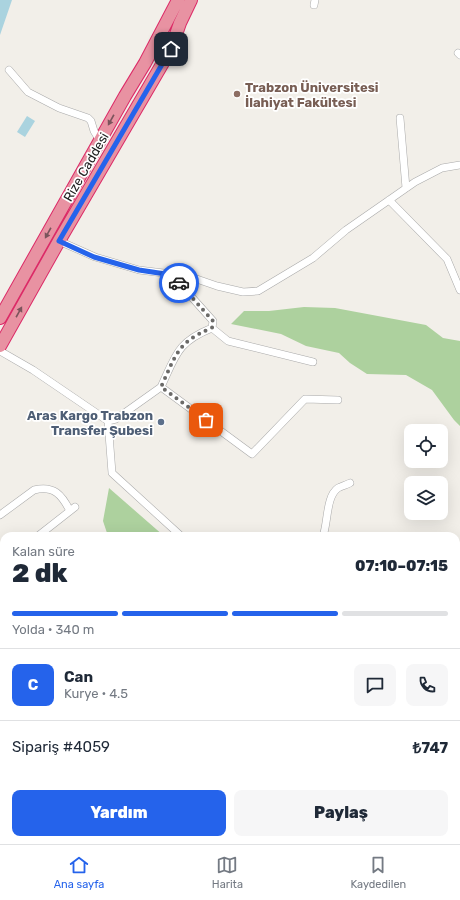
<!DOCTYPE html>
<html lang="tr">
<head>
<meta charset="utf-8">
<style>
  body { margin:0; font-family:Rubik,sans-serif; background:#f6f6f7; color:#1f2937; height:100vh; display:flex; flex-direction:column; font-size:15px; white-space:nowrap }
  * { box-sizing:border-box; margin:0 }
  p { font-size:13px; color:#747a83 }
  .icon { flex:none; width:22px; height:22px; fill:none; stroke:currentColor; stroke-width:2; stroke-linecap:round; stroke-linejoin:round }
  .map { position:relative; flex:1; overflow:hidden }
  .sheet { position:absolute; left:0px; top:532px; width:460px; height:312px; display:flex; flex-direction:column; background:#fff; border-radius:12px 12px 0 0; box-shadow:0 4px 16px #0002 }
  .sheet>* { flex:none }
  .fabs { position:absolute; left:404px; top:424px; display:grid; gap:8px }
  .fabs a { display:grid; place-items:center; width:44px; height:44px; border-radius:8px; background:#fff; box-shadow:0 4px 16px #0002; font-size:20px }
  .pin { position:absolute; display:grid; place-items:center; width:34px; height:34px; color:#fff; margin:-17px; border-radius:8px; box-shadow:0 2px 6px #0006 }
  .courier { position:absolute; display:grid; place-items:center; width:40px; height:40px; margin:-20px; border:3px solid #2563eb; border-radius:50%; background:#fff; color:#222; box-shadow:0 1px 5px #0007 }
  .headline em { font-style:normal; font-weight:800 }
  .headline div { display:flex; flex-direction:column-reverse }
  .headline { display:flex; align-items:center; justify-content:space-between; height:68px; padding:0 12px }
  h1 { font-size:26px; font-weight:800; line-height:30px }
  .bar { display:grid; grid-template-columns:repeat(4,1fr); gap:6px 4px; align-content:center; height:48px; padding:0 12px }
  .bar i { height:5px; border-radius:3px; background:#e0e1e3 }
  .bar .selected { background:#2563eb }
  .bar p { grid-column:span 4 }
  .line { display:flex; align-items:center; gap:10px; padding:0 12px; border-top:1px solid #e0e1e3 }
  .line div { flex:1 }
  .round { display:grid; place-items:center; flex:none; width:42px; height:42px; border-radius:8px; background:#f6f6f7 }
  .action { display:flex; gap:8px; margin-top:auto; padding:8px 12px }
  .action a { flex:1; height:46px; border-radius:8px; background:#2563eb; color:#fff; font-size:16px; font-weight:800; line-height:46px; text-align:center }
  .action a+a { background:#f6f6f7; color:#1f2937 }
  .tab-bar { display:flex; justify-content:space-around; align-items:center; height:56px; border-top:1px solid #e0e1e3; background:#fff; font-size:11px; color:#747a83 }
  .tab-bar a { display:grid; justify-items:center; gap:2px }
  .tab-bar .selected { color:#2563eb }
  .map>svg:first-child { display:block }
  .forest { fill:#add19e }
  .pitch { fill:#88e0be }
  .water { fill:#aad3df }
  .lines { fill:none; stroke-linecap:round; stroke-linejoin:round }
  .street-casing { stroke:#a9a9a9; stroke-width:8 }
  .secondary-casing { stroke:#707d05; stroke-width:12 }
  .highway-casing { stroke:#dc2a67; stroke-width:14 }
  .street { stroke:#fff; stroke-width:7 }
  .secondary { stroke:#f7fabf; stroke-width:10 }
  .highway { stroke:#e892a2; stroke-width:12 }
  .oneway { fill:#7b545c }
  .done { stroke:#6b6a68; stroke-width:4; stroke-dasharray:0 7.2 }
  .route { stroke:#2563eb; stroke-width:5 }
  .education-dot { fill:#8d6e63; stroke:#fff; stroke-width:1.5 }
  .service-dot { fill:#5c6f8a; stroke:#fff; stroke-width:1.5 }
  .labels { text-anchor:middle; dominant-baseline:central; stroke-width:3.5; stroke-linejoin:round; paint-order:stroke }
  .education-label { font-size:13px; font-weight:bold; fill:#785e54; stroke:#fff; text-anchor:start }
  .street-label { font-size:13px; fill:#222; stroke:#fff }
  .service-label { font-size:13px; font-weight:bold; fill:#4e5e75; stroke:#fff; text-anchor:end }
</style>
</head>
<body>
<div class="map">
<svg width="460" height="844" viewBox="0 0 460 844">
  <rect width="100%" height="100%" fill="#f2efe9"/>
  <path class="forest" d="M304 307 335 308 426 325 443 338 460 341V426L454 420 432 390 406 375 367 374 350 363 339 353 306 346 281 334 231 324 244 311H269Z
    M109 488 164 536H108L103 521Z
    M289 840H368L373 844H293Z"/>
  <path class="pitch" d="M4 685V773L0 769V692Z
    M91 840H140L136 844H93Z"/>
  <path class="water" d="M0 0H12L0 35Z
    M27 116 35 121 25 137 17 132Z"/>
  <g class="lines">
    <g class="street-casing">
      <path id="street" d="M314 5 315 0
        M458 53 460 55
        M9 70 28 92 59 108 88 118 91 121 94 131 100 141
        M400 118 406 188
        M389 200 447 259 460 290
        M59 241 95 257 139 270 188 276 217 286 243 292 258 291 313 258 346 230 415 182 442 168 460 165
        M172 275 213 321 212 328C177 342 176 355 161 387L252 454 305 399 338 400
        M212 328 228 341 313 362
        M0 351 33 370 108 421 112 473 181 536
        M108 421 116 419 161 387
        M0 515 34 490C54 485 62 495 70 511
        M38 536 75 507
        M323 536C328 523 326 496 338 488 342 486 346 485 350 483
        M0 564 4 563
        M456 625 460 627
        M81 840 83 844
        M439 840 447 844
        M22 844 27 840"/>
    </g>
    <g class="secondary-casing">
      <path id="secondary" d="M0 608 4 610
        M0 627 4 628
        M212 840 215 844
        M227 840 229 844
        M157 844 161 840"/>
    </g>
    <g class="highway-casing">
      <path id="highway" d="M0 318 125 96 145 63 178 0
        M0 346 59 241 171 49 180 23 191 0"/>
    </g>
    <use href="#street" class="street"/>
    <use href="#secondary" class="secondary"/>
    <use href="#highway" class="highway"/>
  </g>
  <defs><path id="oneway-solid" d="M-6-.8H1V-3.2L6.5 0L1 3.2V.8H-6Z"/></defs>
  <g class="oneway">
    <use href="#oneway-solid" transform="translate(111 120) rotate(119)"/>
    <use href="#oneway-solid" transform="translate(48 233) rotate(119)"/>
    <use href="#oneway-solid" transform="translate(19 312) rotate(-61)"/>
  </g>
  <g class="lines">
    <path class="done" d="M179 283 213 321 212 328C177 342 176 355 161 387L206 420"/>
    <path class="route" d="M171 49 59 241 94 257 139 270 172 275 179 283"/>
  </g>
  <circle class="education-dot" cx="237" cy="94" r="4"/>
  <circle class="service-dot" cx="161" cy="422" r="4"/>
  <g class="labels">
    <g class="education-label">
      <text x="245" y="87">Trabzon Üniversitesi<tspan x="245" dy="15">İlahiyat Fakültesi</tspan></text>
    </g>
    <g class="street-label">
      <text transform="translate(86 167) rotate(-60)">Rize Caddesi</text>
    </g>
    <g class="service-label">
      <text x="153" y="415">Aras Kargo Trabzon<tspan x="153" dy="15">Transfer Şubesi</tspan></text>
    </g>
  </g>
</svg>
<div class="fabs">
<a><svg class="icon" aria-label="locate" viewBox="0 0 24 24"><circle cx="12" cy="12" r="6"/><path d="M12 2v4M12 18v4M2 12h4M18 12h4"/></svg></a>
<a><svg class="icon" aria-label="layers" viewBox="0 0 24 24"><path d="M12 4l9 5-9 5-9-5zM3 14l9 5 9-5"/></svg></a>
</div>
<div class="pin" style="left:206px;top:420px;background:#ea580c"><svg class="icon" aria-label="bag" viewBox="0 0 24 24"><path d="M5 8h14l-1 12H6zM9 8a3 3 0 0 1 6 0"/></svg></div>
<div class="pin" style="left:171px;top:49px;background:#1f2937"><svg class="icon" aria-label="home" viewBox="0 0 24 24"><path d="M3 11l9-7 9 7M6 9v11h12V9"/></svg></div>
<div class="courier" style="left:179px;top:283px"><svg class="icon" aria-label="car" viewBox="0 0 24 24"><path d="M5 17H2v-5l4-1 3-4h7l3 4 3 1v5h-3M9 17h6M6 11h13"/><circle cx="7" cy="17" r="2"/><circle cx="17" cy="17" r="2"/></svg></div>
<section class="sheet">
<div class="headline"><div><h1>2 dk</h1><p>Kalan süre</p></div><em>07:10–07:15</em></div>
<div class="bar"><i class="selected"></i><i class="selected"></i><i class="selected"></i><i></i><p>Yolda · 340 m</p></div>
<div class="line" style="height:72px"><b class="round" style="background:#2563eb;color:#fff">C</b><div><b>Can</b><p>Kurye · 4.5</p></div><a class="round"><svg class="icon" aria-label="chat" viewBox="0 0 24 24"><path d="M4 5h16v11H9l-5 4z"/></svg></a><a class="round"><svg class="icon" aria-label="phone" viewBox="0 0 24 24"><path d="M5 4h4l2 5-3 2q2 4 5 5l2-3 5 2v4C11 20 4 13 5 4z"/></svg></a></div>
<div class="line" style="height:52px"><div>Sipariş #4059</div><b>₺747</b></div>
<div class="action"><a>Yardım</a><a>Paylaş</a></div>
</section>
</div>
<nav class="tab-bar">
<a class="selected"><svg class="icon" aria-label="home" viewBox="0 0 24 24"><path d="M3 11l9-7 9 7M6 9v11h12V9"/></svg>Ana sayfa</a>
<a><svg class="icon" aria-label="map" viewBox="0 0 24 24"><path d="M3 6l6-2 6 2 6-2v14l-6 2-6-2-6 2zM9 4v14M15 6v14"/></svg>Harita</a>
<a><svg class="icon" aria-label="saved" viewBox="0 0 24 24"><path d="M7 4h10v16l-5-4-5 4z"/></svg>Kaydedilen</a>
</nav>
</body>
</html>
